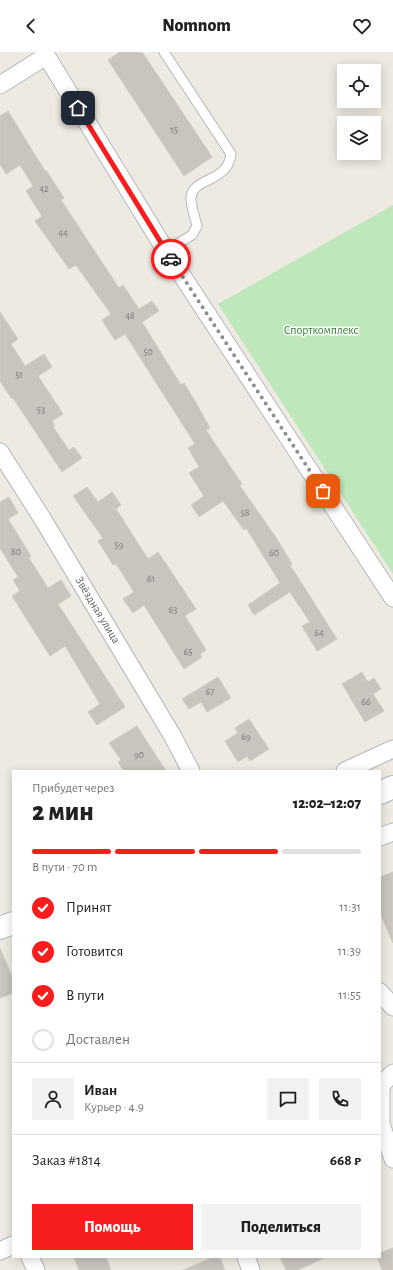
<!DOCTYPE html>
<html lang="ru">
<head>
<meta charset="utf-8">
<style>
  body { margin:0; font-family:"Alegreya Sans",sans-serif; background:#f2f2f2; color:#202124; height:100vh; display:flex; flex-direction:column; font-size:15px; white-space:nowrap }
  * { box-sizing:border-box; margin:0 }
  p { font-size:13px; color:#757577 }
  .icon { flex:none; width:22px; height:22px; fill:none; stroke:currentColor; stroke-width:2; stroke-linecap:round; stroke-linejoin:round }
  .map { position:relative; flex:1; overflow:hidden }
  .panel { position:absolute; left:12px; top:718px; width:369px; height:488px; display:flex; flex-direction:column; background:#fff; border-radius:0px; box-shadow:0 2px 10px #0003 }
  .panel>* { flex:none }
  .buttons { position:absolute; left:337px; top:12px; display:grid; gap:8px }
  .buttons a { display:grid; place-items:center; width:44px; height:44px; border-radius:0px; background:#fff; box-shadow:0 2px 10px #0003; font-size:20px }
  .pin { position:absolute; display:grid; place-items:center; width:34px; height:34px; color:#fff; margin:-17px; border-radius:8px; box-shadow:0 2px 6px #0006 }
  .courier { position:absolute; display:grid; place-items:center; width:40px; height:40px; margin:-20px; border:3px solid #f81e1d; border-radius:50%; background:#fff; color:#222; box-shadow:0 1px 5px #0007 }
  .overview em { font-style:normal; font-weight:800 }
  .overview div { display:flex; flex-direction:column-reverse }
  .overview { display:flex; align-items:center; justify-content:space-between; height:68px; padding:0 20px }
  h1 { font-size:26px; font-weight:800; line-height:30px }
  .bar { display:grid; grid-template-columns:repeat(4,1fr); gap:6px 4px; align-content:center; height:48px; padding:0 20px }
  .bar i { height:5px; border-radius:3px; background:#e0e0e0 }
  .bar .current { background:#f81e1d }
  .bar p { grid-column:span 4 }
  .line { display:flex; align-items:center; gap:10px; padding:0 20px; border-top:1px solid #e0e0e0 }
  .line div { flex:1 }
  .round { display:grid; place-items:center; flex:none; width:42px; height:42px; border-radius:0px; background:#f2f2f2 }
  ol { padding:0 20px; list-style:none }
  li { display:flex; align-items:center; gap:12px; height:44px }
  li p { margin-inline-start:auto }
  li .icon { padding:4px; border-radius:50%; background:#f81e1d; color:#fff; stroke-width:4 }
  li:last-child { color:#757577 }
  li i { width:22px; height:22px; border:2px solid #e0e0e0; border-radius:50% }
  .button { display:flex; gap:8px; margin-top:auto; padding:8px 20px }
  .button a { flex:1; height:46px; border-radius:0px; background:#f81e1d; color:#fff; font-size:16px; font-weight:800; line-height:46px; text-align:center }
  .button a+a { background:#f2f2f2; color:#202124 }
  header { display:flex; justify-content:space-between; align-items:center; height:52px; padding:0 20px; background:#fff; font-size:18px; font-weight:800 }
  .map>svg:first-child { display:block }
  .green { fill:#bee8bb }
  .building { fill:#c9c5be; stroke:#d3cbbf }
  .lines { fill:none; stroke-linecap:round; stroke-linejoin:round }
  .service-casing { stroke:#b4b8bd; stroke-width:11 }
  .minor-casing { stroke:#b4b8bd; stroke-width:19 }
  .secondary-casing { stroke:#b5babf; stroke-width:24 }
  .service { stroke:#fff; stroke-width:9 }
  .minor { stroke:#fff; stroke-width:17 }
  .secondary { stroke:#fff; stroke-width:22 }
  .done { stroke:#8e9090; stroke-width:4; stroke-dasharray:0 7.2 }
  .route { stroke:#f81e1d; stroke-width:5 }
  .labels { text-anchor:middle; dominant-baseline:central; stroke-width:3; stroke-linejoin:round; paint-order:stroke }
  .number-label { font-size:10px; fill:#76787a }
  .park-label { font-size:12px; fill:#2e822c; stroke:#fff }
  .street-label { font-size:12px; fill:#5a5f64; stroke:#fff }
</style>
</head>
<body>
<header><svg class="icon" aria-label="back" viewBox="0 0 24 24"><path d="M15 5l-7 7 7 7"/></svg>Nomnom<svg class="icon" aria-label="heart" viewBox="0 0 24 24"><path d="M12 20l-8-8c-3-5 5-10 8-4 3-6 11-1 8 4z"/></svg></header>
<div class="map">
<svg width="393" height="1218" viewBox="0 0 393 1218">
  <rect width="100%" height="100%" fill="#eeeae1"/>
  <path class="green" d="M393 153V522L218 252Z"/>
  <path class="building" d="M120 0H142L212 105 184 124 108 8Z
    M8 59 45 119 46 118 64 146 61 148 119 236 123 233 139 257 152 249 159 259 142 270 181 333 184 331 195 349 210 376 206 378 242 432 240 434 275 484 292 512 290 513 337 587 317 599 302 574 310 570 290 540 254 563 248 553 280 531 246 476 244 478 223 449 199 465 191 453 204 444 189 421 199 415 188 396 195 392 125 282 115 288 102 268 111 262 93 237 76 213 69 217 35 169 42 164 26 139 33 134 20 113 6 122 0 112V64Z
    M0 260 18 287 11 292 25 314 44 302 52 315 38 324 63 362 52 369 55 374 53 375 69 398 74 395 82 406 62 420 13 346 12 347 0 329Z
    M87 435 98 450 112 440 121 453 116 457 148 507 158 500 196 557 185 564 206 598 200 602 202 605 184 617 144 553 133 561 123 547 134 540 116 512 113 513 98 489 103 486 73 444Z
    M9 445 18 461 8 467 31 504 29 506 48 536 61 528 71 544 58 552 125 655 97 673 88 660 100 652 65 594 50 604 12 544 20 539 13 528 18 525 0 496V450Z
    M362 620 368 630 374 626 381 637 373 642 384 659 365 670 342 632Z
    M218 625 231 646 207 660 201 650 189 657 182 647Z
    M249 667 269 697 250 709 247 704 238 710 225 689 238 681 235 676Z
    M137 674 166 719H124L118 710 121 708 109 691Z
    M393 820V891L380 861V825Z
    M0 896 13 927V941L0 946Z
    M393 1196V1218H382L377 1205H380V1201Z
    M74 1205H106L111 1218H79Z
    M214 1205H220L225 1218H183Z
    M280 1205H326L298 1218H286Z"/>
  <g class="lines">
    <g class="service-casing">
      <path id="service" d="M164 0 231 102C228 131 192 125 191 146 191 155 195 165 197 174L192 183 166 199"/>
    </g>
    <g class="minor-casing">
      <path id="minor" d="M44 0 166 199 393 546
        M0 33 46 4
        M0 400 42 466 172 683 191 719
        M345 719 393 697
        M380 785 393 780
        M380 940 393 955
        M380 1034 393 1021
        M381 1034V1072L393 1107
        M0 1199 13 1193
        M30 1205 36 1218
        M246 1205 251 1218"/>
    </g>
    <g class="secondary-casing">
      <path id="secondary" d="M380 741 393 735
        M0 876 13 871"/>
    </g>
    <use href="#service" class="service"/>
    <use href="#minor" class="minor"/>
    <use href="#secondary" class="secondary"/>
  </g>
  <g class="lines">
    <path class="done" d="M171 207 323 439"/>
    <path class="route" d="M78 56 171 207"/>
  </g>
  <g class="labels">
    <g class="number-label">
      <text x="174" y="78">15</text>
      <text x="44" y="137">42</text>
      <text x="63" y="181">44</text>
      <text x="130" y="264">48</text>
      <text x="148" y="300">50</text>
      <text x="19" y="323">51</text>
      <text x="41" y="358">53</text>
      <text x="245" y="461">58</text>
      <text x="119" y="493">59</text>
      <text x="16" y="500">80</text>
      <text x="274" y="501">60</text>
      <text x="151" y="527">61</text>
      <text x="173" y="558">63</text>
      <text x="319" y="581">64</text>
      <text x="188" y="600">65</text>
      <text x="210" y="640">67</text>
      <text x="366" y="650">66</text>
      <text x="246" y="685">69</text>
      <text x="139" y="703">90</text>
    </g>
    <g class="park-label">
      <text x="321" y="278">Спорткомплекс</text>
    </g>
    <g class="street-label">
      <text transform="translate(98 558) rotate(59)">Звёздная улица</text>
    </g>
  </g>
</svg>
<div class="buttons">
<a><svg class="icon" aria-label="locate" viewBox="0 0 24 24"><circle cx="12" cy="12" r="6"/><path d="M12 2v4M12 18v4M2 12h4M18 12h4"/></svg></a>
<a><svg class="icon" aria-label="layers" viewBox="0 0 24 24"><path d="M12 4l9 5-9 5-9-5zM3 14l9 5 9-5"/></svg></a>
</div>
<div class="pin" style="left:323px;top:439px;background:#ea580c"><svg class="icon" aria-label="bag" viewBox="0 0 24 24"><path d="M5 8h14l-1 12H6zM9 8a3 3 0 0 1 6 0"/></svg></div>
<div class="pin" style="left:78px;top:56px;background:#1f2937"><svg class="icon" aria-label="home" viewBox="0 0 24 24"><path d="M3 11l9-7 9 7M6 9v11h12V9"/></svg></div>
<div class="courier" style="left:171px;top:207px"><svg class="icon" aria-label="car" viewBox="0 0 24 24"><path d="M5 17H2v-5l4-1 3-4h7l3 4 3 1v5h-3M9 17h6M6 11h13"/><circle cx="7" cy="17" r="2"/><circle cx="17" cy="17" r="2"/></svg></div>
<section class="panel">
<div class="overview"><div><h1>2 мин</h1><p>Прибудет через</p></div><em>12:02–12:07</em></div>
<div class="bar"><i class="current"></i><i class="current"></i><i class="current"></i><i></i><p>В пути · 70 m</p></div>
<ol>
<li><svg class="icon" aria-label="check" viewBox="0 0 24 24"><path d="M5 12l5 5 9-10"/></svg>Принят<p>11:31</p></li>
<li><svg class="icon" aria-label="check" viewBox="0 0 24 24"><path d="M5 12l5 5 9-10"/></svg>Готовится<p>11:39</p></li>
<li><svg class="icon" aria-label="check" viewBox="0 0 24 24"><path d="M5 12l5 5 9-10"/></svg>В пути<p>11:55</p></li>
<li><i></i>Доставлен</li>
</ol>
<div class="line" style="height:72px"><a class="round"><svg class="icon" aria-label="person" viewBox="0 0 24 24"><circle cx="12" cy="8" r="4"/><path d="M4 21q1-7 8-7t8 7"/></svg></a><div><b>Иван</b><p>Курьер · 4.9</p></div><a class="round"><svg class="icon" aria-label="chat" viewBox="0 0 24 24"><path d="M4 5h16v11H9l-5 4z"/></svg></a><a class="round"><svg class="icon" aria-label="phone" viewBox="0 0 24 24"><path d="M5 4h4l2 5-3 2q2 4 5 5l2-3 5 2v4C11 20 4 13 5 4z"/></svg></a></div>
<div class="line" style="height:52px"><div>Заказ #1814</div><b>668 ₽</b></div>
<div class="button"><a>Помощь</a><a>Поделиться</a></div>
</section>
</div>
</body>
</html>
